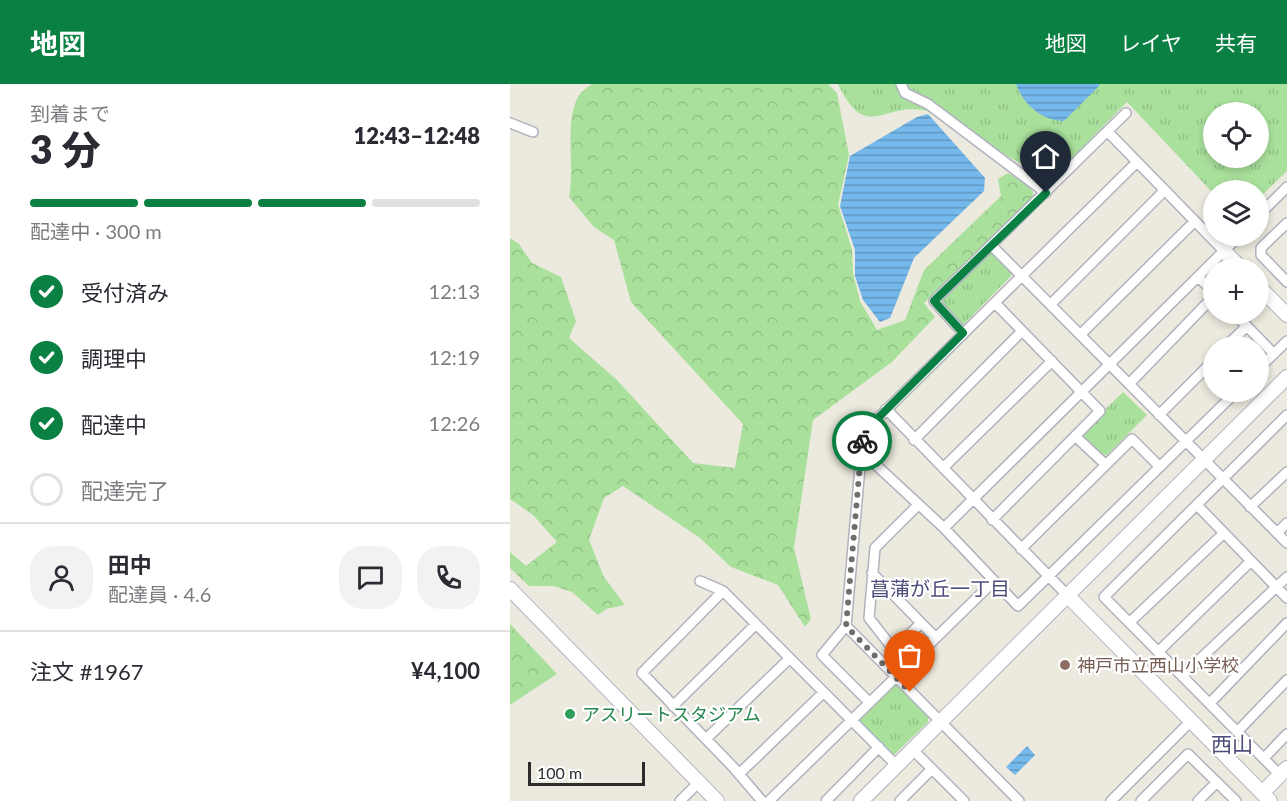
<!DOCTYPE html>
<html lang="ja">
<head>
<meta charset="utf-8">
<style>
  body { margin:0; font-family:Lato,"Noto Sans JP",sans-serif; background:#f2f2f3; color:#2b2b33; height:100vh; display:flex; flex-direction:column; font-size:22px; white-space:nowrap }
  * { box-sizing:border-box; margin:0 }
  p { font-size:20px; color:#7c7c81 }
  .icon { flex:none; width:33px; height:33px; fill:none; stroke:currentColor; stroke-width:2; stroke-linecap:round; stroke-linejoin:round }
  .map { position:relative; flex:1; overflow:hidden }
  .sheet { display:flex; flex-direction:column; background:#fff; width:510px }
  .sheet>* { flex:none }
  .fabs { position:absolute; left:693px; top:18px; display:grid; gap:12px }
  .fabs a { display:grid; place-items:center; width:66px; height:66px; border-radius:50%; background:#fff; box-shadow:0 3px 9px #0003; font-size:30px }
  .scale { position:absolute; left:18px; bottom:15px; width:117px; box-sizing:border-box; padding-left:6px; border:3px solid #2b2b2b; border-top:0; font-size:16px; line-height:21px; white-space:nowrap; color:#2b2b2b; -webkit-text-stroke:4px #fff; paint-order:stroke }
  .pin { position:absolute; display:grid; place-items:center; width:51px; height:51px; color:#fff; margin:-62px -26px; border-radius:50% 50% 50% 0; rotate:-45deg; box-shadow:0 0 6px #0007 }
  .pin .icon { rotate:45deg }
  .courier { position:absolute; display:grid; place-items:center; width:60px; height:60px; margin:-30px; border:4px solid #0b8043; border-radius:50%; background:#fff; color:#222; box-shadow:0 2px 8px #0007 }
  .headline em { font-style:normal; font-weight:800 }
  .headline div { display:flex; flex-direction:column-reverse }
  .headline { display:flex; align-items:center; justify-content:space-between; height:102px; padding:0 30px }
  h1 { font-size:39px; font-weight:800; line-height:45px }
  .bar { display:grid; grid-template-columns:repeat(4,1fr); gap:9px 6px; align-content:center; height:72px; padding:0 30px }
  .bar i { height:8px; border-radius:4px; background:#e1e1e2 }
  .bar .current { background:#0b8043 }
  .bar p { grid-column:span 4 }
  .line { display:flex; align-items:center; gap:15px; padding:0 30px; border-top:2px solid #e1e1e2 }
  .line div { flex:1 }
  .round { display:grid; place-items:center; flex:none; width:63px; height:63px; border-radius:24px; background:#f2f2f3 }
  ol { padding:0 30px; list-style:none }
  li { display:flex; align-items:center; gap:18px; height:66px }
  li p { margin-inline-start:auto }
  li .icon { padding:6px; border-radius:50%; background:#0b8043; color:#fff; stroke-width:4 }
  li:last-child { color:#7c7c81 }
  li i { width:33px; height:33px; border:3px solid #e1e1e2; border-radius:50% }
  header { display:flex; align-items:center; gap:36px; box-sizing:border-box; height:84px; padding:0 30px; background:#0b8043; color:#fff }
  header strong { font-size:28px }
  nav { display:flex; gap:33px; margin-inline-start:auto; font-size:21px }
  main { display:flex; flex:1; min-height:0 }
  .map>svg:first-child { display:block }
  .forest { fill:url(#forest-crowns) }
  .park { fill:url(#park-tufts); fill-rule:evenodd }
  .water { fill:url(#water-rules) }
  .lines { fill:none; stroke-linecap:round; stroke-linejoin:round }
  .street-casing { stroke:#b1b2be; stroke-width:12 }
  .secondary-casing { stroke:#b1b2be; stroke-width:16 }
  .street { stroke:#fff; stroke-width:9 }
  .secondary { stroke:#fff; stroke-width:14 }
  .done { stroke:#6f6e6a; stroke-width:6; stroke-dasharray:0 10.8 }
  .route { stroke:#0b8043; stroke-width:8 }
  .education-dot { fill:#8d6e63; stroke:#fff; stroke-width:2 }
  .leisure-dot { fill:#2e9e5b; stroke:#fff; stroke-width:2 }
  .labels { text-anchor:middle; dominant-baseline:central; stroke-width:4.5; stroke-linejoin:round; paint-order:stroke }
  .education-label { font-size:18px; fill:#785e54; stroke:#fff; text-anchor:start }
  .leisure-label { font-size:18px; fill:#27864d; stroke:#fff; text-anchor:start }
  .neighbourhood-label { font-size:20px; fill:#4d4e7b; stroke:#fff }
  .quarter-label { font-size:21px; fill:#4d4e7b; stroke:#fff }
</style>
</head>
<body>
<header>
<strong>地図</strong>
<nav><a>地図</a><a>レイヤ</a><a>共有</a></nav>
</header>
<main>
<section class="sheet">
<div class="headline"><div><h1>3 分</h1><p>到着まで</p></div><em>12:43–12:48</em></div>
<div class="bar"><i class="current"></i><i class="current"></i><i class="current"></i><i></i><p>配達中 · 300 m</p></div>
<ol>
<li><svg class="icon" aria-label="check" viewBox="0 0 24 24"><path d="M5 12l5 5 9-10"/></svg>受付済み<p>12:13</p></li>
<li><svg class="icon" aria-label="check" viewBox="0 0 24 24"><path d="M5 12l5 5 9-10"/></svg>調理中<p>12:19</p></li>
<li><svg class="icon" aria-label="check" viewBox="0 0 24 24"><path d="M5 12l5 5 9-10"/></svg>配達中<p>12:26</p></li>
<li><i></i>配達完了</li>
</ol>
<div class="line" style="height:108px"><a class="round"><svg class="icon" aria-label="person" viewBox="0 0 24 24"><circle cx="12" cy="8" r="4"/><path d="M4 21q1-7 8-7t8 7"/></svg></a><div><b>田中</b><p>配達員 · 4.6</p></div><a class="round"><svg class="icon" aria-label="chat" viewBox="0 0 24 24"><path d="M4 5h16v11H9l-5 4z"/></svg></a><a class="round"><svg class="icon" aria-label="phone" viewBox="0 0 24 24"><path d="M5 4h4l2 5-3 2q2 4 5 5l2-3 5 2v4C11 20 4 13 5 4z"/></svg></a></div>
<div class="line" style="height:78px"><div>注文 #1967</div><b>¥4,100</b></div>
</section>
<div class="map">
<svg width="777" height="717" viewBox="0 0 777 717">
  <defs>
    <pattern id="forest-crowns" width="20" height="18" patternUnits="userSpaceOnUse" patternTransform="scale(1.5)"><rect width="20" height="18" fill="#a9e19c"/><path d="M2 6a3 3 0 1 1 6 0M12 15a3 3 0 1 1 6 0" fill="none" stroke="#92c187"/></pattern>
    <pattern id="park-tufts" width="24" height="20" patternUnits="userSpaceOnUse" patternTransform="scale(1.5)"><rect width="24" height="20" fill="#a9e19c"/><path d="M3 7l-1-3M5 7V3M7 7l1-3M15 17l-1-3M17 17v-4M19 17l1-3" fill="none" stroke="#92c187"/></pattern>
    <pattern id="water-rules" width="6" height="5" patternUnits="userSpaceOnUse" patternTransform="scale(1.5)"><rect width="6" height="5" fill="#75b8eb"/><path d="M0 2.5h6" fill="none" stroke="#6096bf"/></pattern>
  </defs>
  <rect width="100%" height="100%" fill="#ece9de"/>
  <path class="forest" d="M82 0H318L327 9 339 71 328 121 342 165 343 189 350 217 367 246 395 236 414 186 491 112 488 95 498 89 521 103 524 112 414 219 425 233 382 278 303 336 284 464 301 535 295 543 268 501 221 483 190 454 113 402 94 414 79 456 94 493 115 521 96 525 88 531 62 508 44 502H19L0 484V468L16 482 47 458 23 431 0 415V154L9 160 22 179 51 193 66 237 59 254 107 296 183 379 225 384 233 340 121 218 104 156 84 143 59 113C65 83 54 39 68 13 70 8 77 4 82 0Z
    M0 540 47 590 0 621Z"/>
  <path class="park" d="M328 0H777V87L749 114 748 106H704L703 109 617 18 537 100 536 94 421 28C373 14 358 62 328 0ZM704 28H748V74H704Z
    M482 166 501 187V192L453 241H449L429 220V215Z
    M613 308 637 331 597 371H593L574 352 573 347Z
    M383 598 418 632V638L383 672 348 637V633Z"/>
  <path class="water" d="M506 0H589V2L554 37C532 37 513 20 506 0Z
    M418 30 475 94 474 107 404 174 380 234 370 238 353 216 345 192V166L330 122 340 72 407 33Z
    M517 662 525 671 505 691 496 683Z"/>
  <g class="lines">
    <g class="street-casing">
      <path id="street" d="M391 0 395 9 418 20 536 109
        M0 39 23 48
        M598 48 714 167
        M748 132 777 103
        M777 139 751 164V171L777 198
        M482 162 777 459
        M688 193 704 208
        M542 219 655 106
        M725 230 764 270
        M453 249 424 217 616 29
        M571 250 685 137
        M716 262 737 242
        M748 285 777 257
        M619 300 704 212
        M376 325 559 513
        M649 331 704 276
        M565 352 595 380
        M404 356 512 247
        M351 367 434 444 508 522 726 308
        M433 384 542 277
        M408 421 365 464 359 534 384 566 411 539
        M687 421 777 514
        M740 423 777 388
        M482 436 590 327 485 219
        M434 444 729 152
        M767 449 777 439
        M511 465 622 355 650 383
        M362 489 425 553
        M190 497 213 507 387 682
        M213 507 132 589 223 683 252 717
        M620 538 714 449
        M336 542 312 571 359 618
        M649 567 741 477
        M673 591 777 493
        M700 619 777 539
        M163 622 245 541
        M728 647 777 596
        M196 655 279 575
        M403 666 454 717
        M754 674 777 650
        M229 690 313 609
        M770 691 594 513 777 331
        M170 717 183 704
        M259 717 484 497
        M316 717 369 663
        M390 717 422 685
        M509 717 336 542 353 349 627 78
        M601 717 681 637
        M631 717 678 670 726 717
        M688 717 707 698"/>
    </g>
    <g class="secondary-casing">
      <path id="secondary" d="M714 167 731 184
        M748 202 777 231
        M0 505 207 717
        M559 513 760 717
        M752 709 777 684
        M351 717 777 293"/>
    </g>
    <use href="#street" class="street"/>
    <use href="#secondary" class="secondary"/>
  </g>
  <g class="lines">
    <path class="done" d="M352 357 336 542 400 608"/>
    <path class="route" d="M352 357 353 349 453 249 424 217 536 109"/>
  </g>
  <circle class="education-dot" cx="555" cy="581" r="6"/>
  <circle class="leisure-dot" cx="60" cy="630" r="6"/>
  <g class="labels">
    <g class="education-label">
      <text x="567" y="581">神戸市立西山小学校</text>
    </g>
    <g class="leisure-label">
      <text x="72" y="630">アスリートスタジアム</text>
    </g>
    <g class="neighbourhood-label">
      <text x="430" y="504">菖蒲が丘一丁目</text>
    </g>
    <g class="quarter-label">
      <text x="722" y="659">西山</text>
    </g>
  </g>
</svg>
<div class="fabs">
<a><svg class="icon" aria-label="locate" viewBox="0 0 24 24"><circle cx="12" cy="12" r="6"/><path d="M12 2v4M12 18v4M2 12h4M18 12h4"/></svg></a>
<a><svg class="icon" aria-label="layers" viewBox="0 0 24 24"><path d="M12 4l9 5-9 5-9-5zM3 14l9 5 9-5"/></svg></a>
<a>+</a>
<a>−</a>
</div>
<div class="scale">100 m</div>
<div class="pin" style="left:400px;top:608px;background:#ea580c"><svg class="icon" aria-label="bag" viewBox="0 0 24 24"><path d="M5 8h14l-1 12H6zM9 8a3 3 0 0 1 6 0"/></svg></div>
<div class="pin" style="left:536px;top:109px;background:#1f2937"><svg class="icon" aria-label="home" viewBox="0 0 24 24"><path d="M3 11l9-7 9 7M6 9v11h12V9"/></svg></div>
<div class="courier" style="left:352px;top:357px"><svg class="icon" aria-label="bike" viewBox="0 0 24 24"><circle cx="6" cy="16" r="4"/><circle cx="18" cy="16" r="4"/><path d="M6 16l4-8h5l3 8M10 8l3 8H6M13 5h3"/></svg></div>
</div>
</main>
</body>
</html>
